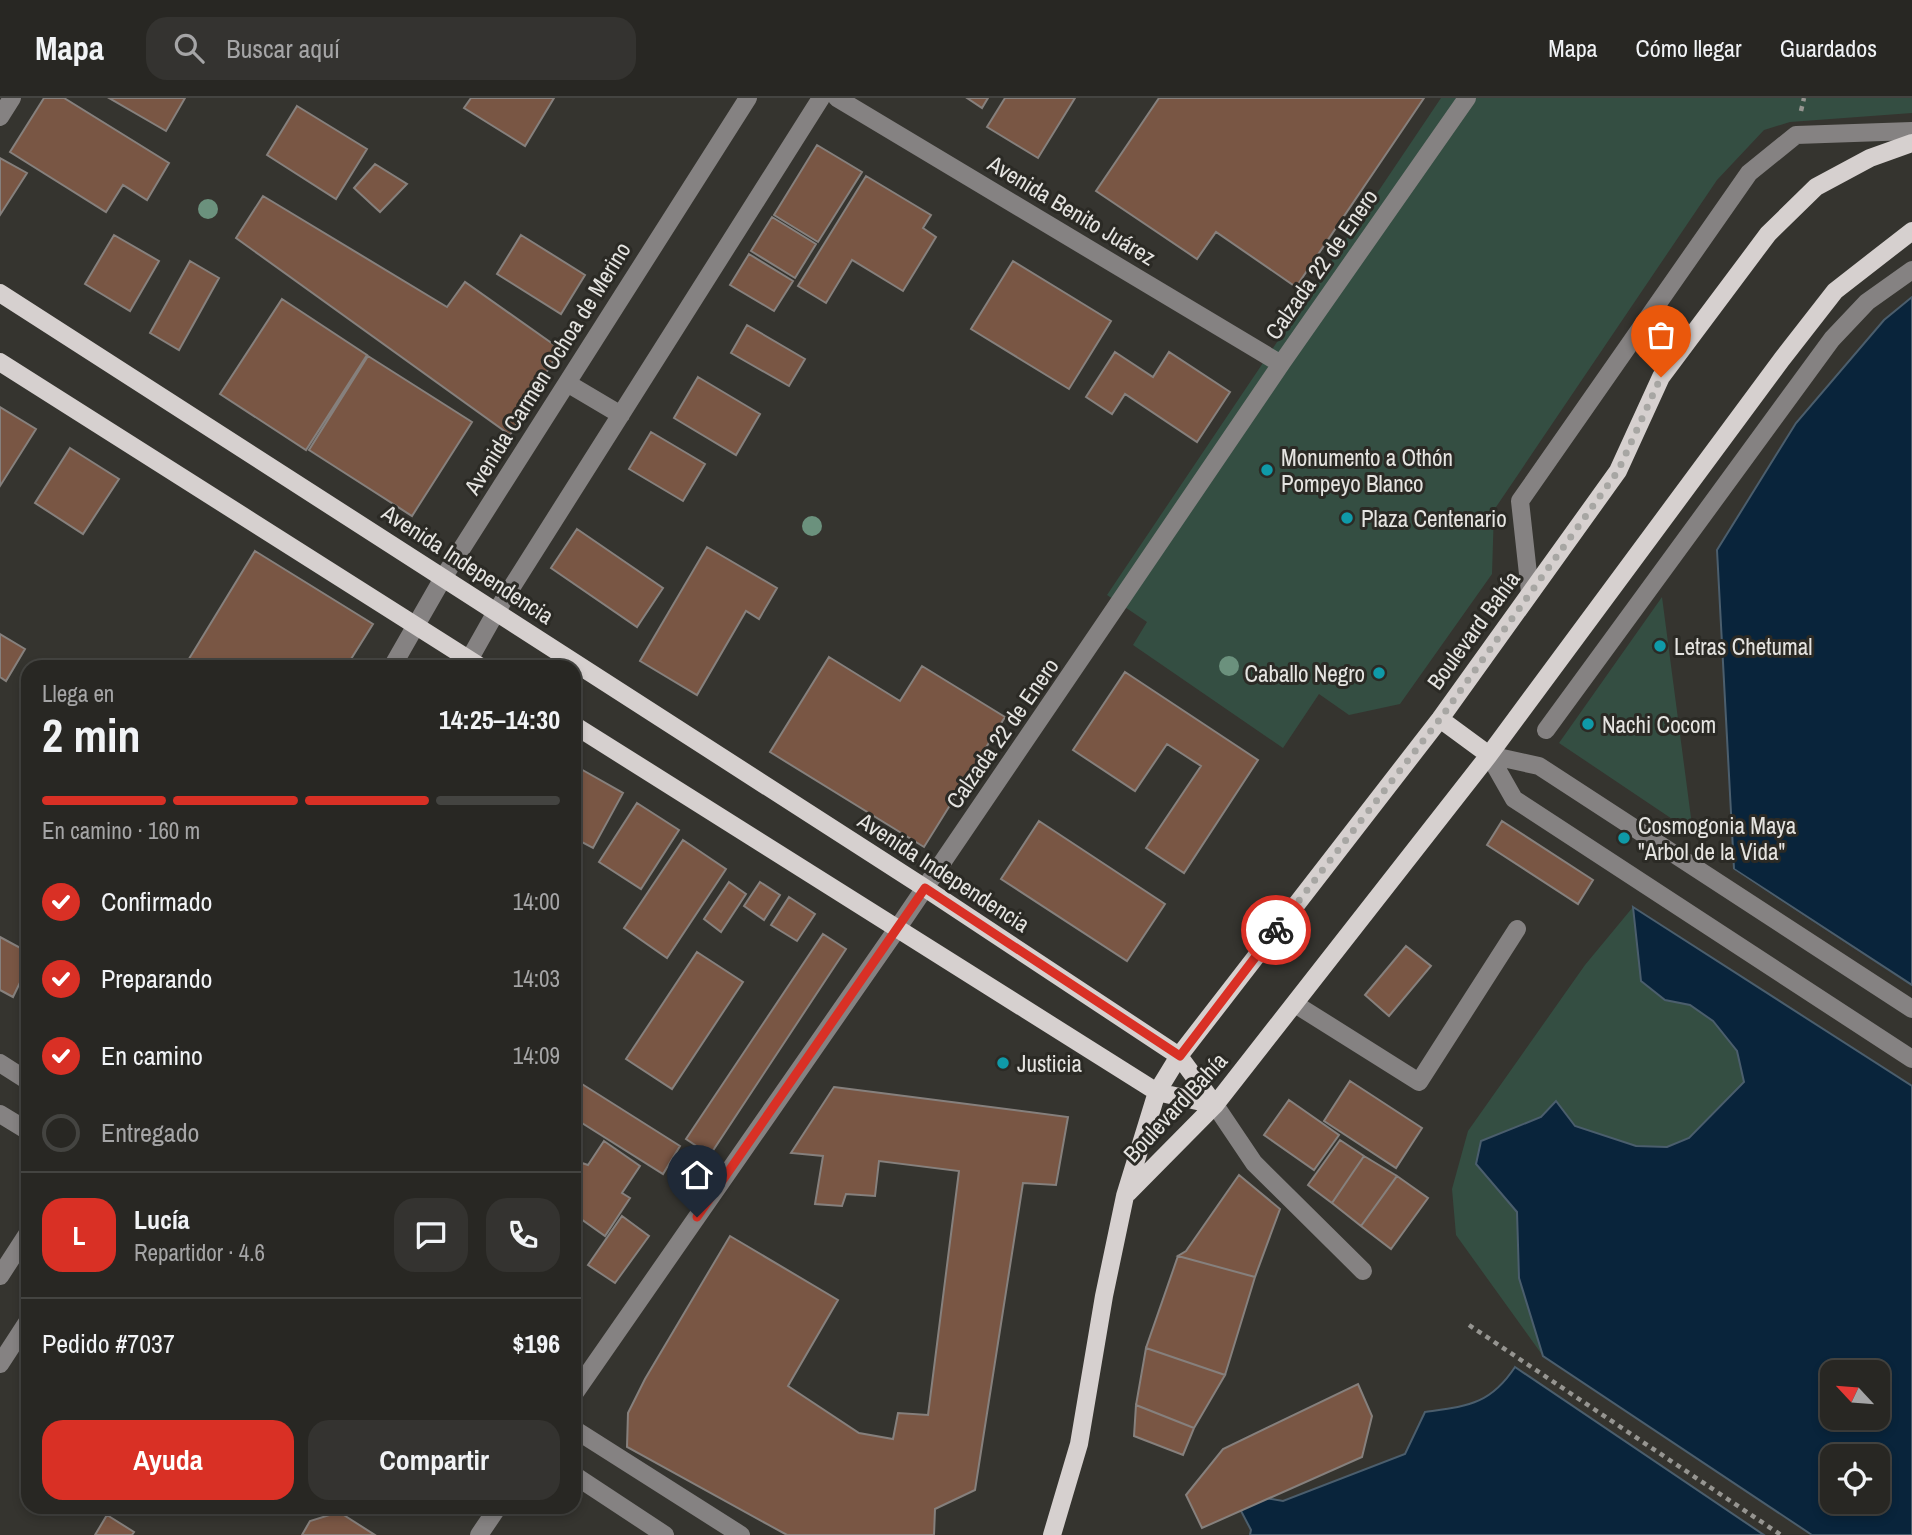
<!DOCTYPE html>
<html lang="es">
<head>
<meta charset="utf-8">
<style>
  body { margin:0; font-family:"Archivo Narrow",sans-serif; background:#343330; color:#f1f3f6; height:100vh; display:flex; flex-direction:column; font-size:26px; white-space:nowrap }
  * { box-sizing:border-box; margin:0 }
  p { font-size:23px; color:#a5a5a6 }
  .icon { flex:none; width:38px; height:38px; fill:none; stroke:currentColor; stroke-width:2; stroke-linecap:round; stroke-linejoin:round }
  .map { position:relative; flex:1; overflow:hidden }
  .side { position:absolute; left:21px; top:562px; width:560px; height:854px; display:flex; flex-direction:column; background:#282723; border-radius:21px; box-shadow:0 4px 10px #0003,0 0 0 2px #444441 }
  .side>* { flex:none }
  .needle { width:46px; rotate:296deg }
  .buttons { position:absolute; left:1820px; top:1262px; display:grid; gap:14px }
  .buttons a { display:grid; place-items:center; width:70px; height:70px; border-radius:14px; background:#282723; box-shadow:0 4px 10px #0003,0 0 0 2px #444441; font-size:35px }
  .pin { position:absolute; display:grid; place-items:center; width:60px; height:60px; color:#fff; margin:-72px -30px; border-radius:50% 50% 50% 0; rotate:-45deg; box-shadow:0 0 7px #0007 }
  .pin .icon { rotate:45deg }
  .courier { position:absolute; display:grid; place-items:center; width:70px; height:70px; margin:-35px; border:5px solid #d93025; border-radius:50%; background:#fff; color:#222; box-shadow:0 2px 9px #0007 }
  .summary em { font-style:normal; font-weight:800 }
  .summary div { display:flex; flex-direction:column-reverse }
  .summary { display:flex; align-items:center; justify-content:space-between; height:119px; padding:0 21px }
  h1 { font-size:46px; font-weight:800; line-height:52px }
  .bar { display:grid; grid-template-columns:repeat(4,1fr); gap:10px 7px; align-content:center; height:84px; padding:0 21px }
  .bar i { height:9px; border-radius:5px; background:#444441 }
  .bar .on { background:#d93025 }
  .bar p { grid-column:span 4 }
  .line { display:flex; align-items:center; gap:18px; padding:0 21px; border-top:2px solid #444441 }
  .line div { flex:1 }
  .round { display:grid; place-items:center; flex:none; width:74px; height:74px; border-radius:21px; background:#343330 }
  ol { padding:0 21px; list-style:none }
  li { display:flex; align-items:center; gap:21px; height:77px }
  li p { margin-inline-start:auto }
  li .icon { padding:7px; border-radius:50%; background:#d93025; color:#fff; stroke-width:4 }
  li:last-child { color:#a5a5a6 }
  li i { width:38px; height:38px; border:4px solid #444441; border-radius:50% }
  .button { display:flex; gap:14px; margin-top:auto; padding:14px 21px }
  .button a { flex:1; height:80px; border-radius:21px; background:#d93025; color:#fff; font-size:28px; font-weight:800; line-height:80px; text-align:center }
  .button a+a { background:#343330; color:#f1f3f6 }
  header { display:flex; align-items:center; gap:42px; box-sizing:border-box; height:98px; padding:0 35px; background:#282723; border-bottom:2px solid #444441 }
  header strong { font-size:33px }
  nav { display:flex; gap:38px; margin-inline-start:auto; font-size:24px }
  .search { width:490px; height:63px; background:#343330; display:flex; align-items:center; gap:18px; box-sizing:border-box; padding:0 24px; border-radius:21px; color:#a5a5a6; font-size:26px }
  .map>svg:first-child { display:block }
  .green { fill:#344e42; fill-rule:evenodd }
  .water { fill:#09243b; stroke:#4b5e6d; stroke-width:2; fill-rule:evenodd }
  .pier { fill:#35342f }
  .building { fill:#795644; stroke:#86807d; stroke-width:2 }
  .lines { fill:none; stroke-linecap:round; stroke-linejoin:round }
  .path { stroke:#969591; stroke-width:4.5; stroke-dasharray:5 5; stroke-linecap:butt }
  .minor { stroke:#858282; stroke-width:18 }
  .major { stroke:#d6d0cf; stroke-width:18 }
  .tree { fill:#6b917d }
  .done { stroke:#a7a6a3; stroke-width:7; stroke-dasharray:0 12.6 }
  .route { stroke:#d93025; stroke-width:9 }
  .culture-dot { fill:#0f9aa8; stroke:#2b2a25; stroke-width:2.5 }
  .labels { text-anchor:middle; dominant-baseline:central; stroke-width:6; stroke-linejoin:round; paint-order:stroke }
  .street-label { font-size:23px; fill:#e5e4e1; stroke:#2b2a25 }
  .poi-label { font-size:23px; fill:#e5e4e1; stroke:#2b2a25; text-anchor:start }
</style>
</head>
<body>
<header>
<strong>Mapa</strong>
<div class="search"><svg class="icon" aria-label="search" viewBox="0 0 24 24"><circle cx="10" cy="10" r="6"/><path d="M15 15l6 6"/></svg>Buscar aquí</div>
<nav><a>Mapa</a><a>Cómo llegar</a><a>Guardados</a></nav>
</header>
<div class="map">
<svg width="1912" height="1437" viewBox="0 0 1912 1437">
  <rect width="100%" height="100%" fill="#35342f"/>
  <path class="green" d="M1441 0H1912V15L1790 24 1764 32 1717 82 1494 412 1492 476 1400 606 1349 617 1319 596 1283 650 1133 547 1147 524 1107 497Z
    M1662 499 1693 735 1559 645Z
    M1633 809 1912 988V1437H1812L1543 1258 1456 1137 1452 1091 1468 1033 1585 867ZM1832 1274H1878V1320H1832ZM1832 1358H1878V1404H1832Z"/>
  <path class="water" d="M1912 199V887L1734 771 1717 452 1796 325 1884 222Z
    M1633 809 1912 988V1437H1812L1543 1258 1519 1180 1517 1114 1476 1066 1481 1043 1541 1019 1556 1003 1575 1028 1636 1048 1667 1049 1689 1040 1744 984 1737 953 1713 923 1690 907 1665 902 1641 883ZM1878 1274V1320H1832V1274ZM1878 1358V1404H1832V1358Z
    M1515 1269 1764 1437H1250L1251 1432 1240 1411 1248 1397 1283 1403 1405 1356 1425 1314C1467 1308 1490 1307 1515 1269Z"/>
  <path class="pier" d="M1730 769 1912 890V891L1732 774Z"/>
  <path class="building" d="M44 0H64L169 65 147 102 123 87 106 114 10 54Z
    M109 0H185L166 33Z
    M471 0H554L525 48 464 10Z
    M967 0H988L982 10Z
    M1005 0H1075L1038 60 987 29Z
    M1159 0H1424L1296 189 1216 134 1197 161 1096 93Z
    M297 8 367 51 336 101 267 57Z
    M817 47 862 74 818 144 774 117Z
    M0 60 27 75 0 117Z
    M375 66 407 86 380 114 354 90Z
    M866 78 931 117 923 130 936 139 903 193 852 162 826 205 798 188Z
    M263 98 447 209 465 184 560 251 510 337 236 140Z
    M772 119 816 146 795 180 751 153Z
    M114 137 159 163 130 213 85 186Z
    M521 137 585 177 561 216 497 176Z
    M749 156 793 183 774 213 730 187Z
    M190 163 219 180 179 252 150 235Z
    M1013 163 1111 223 1069 291 971 231Z
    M282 201 367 257 306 352 220 296Z
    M747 227 805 261 789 288 731 255Z
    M1115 254 1153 279 1169 254 1230 294 1197 344 1125 296 1112 316 1086 299Z
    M368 258 472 324 412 418 309 352Z
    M698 279 760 316 736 357 674 320Z
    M0 309 36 331 0 388Z
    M651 334 705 366 683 403 629 371Z
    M70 350 119 381 83 436 35 405Z
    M577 431 663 490 637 529 551 470Z
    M707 449 777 490 759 521 746 513 697 597 640 563Z
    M255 453 373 526 346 569H184Z
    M0 536 25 551 6 583 0 579Z
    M829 559 900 603 922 568 1005 619 924 749 770 654Z
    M1125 574 1258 662 1184 775 1146 750 1201 668 1167 646 1135 693 1073 652Z
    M579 670 623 695 593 750 574 740V680Z
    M637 705 679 732 641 791 599 764Z
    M1039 723 1165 806 1127 863 1001 781Z
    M1502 723 1593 782 1578 806 1487 747Z
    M683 742 726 771 667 860 624 830Z
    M729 784 746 796 721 834 704 821Z
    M760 784 780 797 764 822 744 808Z
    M789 799 815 816 797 843 771 827Z
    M823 836 846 851 710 1057 686 1041Z
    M0 839 28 854V868L13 899 0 892Z
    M1406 848 1431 868 1389 918 1365 897Z
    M697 854 743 884 672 991 626 961Z
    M574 981 680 1048 663 1076 574 1020Z
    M1350 983 1422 1030 1396 1070 1324 1023Z
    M834 989 1068 1019 1056 1087 1023 1085 975 1392 935 1411 934 1437H787L627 1349 628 1315 645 1281 730 1138 838 1202 788 1288 859 1335 893 1341 898 1315 928 1317 959 1073 879 1063 875 1098 846 1096 842 1108 815 1106 823 1058 791 1055Z
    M1289 1002 1339 1037 1314 1072 1264 1037Z
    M1340 1042 1364 1058 1332 1105 1308 1087Z
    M604 1043 640 1068 622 1095 630 1100 605 1138 574 1116V1077L582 1065 588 1067Z
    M1364 1058 1397 1078 1361 1128 1332 1105Z
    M1239 1077 1280 1111 1255 1179 1178 1158 1186 1153Z
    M1397 1078 1428 1100 1391 1151 1361 1128Z
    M622 1118 649 1138 615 1185 588 1167Z
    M1178 1158 1255 1179 1225 1277 1146 1250Z
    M1146 1250 1225 1277 1194 1330 1136 1307Z
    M1358 1286 1372 1318 1362 1359 1202 1430 1186 1397 1223 1351Z
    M1136 1307 1194 1330 1183 1357 1134 1338Z
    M339 1414 375 1437H302L310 1423Z
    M107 1417 134 1434 132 1437H95Z"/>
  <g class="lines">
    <path class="path" d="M1801 13 1804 0
      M1469 1227 1781 1437"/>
    <path class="minor" d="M837 0 1281 266
      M0 19 12 0
      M567 285 621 317
      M1530 494 1520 403 1749 75 1796 37 1912 33
      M392 569 443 480 748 0
      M465 569 496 514 821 0
      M1546 632 1832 241 1867 204 1912 172
      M1489 657 1514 701 1912 961
      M1489 657 1539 668 1912 911
      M1295 906 1419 984 1517 831
      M0 965 28 983
      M1215 1007 1254 1065 1363 1173
      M0 1016 28 1033
      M0 1178 28 1135
      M0 1266 28 1223
      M574 1296 897 831 1281 266 1467 0
      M574 1331 741 1437
      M574 1377 665 1437
      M479 1437 498 1409"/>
    <path class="major" d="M0 195 925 790 1179 958 1215 1007
      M0 264 481 569
      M1440 621 1489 657
      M574 627 1157 994 1215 1007
      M1128 1095 1215 1007 1489 657 1782 261 1835 193 1912 133
      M1052 1437 1079 1346 1104 1198 1125 1098 1157 994 1179 958 1440 621 1618 373 1661 279 1768 136 1816 89 1870 60 1912 45"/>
  </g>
  <g class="tree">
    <circle cx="208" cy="111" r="10"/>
    <circle cx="812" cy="428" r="10"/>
    <circle cx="1229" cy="568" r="10"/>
  </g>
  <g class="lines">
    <path class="done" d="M1276 832 1440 621 1618 373 1661 279"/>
    <path class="route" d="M697 1119 925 790 1180 958 1276 832"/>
  </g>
  <g class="culture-dot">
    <circle cx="1267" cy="372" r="7"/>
    <circle cx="1347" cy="420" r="7"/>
    <circle cx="1660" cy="548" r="7"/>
    <circle cx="1379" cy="575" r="7"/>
    <circle cx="1588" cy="626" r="7"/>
    <circle cx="1624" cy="740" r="7"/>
    <circle cx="1003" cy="965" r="7"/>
  </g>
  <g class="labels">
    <g class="street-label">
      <text transform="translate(1072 112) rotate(31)">Avenida Benito Juárez</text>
      <text transform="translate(1321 166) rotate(-55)">Calzada 22 de Enero</text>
      <text transform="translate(547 270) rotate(-58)">Avenida Carmen Ochoa de Merino</text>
      <text transform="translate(468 466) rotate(33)">Avenida Independencia</text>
      <text transform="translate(1473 532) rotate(-54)">Boulevard Bahía</text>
      <text transform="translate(1002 635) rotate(-55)">Calzada 22 de Enero</text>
      <text transform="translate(944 774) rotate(33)">Avenida Independencia</text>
      <text transform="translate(1175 1009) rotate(-47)">Boulevard Bahía</text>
    </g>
    <g class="poi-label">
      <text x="1281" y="359">Monumento a Othón<tspan x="1281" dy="26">Pompeyo Blanco</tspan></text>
      <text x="1361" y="420">Plaza Centenario</text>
      <text x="1674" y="548">Letras Chetumal</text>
      <text x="1365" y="575" text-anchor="end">Caballo Negro</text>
      <text x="1602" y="626">Nachi Cocom</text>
      <text x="1638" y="727">Cosmogonia Maya<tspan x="1638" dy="26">"Arbol de la Vida"</tspan></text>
      <text x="1017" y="965">Justicia</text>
    </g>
  </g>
</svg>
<div class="buttons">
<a><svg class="needle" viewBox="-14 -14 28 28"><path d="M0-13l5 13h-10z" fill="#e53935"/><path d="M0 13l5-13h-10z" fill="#a5a5a6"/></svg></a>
<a><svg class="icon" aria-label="locate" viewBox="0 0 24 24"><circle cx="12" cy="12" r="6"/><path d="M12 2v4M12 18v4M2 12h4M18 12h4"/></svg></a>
</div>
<div class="pin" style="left:1661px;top:279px;background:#ea580c"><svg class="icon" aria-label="bag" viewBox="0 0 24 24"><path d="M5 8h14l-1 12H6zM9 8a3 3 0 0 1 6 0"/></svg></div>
<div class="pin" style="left:697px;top:1119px;background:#1f2937"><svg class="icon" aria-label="home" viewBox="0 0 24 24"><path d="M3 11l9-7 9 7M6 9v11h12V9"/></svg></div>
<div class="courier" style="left:1276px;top:832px"><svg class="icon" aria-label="bike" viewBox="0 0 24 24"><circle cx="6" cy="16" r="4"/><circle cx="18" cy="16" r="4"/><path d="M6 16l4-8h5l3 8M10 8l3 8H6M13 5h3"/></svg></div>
<section class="side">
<div class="summary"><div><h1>2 min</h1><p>Llega en</p></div><em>14:25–14:30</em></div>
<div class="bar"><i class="on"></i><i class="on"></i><i class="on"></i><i></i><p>En camino · 160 m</p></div>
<ol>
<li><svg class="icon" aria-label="check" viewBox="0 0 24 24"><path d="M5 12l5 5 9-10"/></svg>Confirmado<p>14:00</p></li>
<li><svg class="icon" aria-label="check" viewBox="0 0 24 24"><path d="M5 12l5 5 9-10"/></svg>Preparando<p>14:03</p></li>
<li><svg class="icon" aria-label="check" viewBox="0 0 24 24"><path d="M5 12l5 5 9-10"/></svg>En camino<p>14:09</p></li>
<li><i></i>Entregado</li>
</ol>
<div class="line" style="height:126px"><b class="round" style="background:#d93025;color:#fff">L</b><div><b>Lucía</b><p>Repartidor · 4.6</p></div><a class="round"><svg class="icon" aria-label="chat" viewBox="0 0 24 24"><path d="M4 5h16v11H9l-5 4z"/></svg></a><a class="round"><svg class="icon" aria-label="phone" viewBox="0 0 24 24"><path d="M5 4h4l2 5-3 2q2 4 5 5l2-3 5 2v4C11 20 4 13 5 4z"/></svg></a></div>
<div class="line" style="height:91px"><div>Pedido #7037</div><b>$196</b></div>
<div class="button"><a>Ayuda</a><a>Compartir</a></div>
</section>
</div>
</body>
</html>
